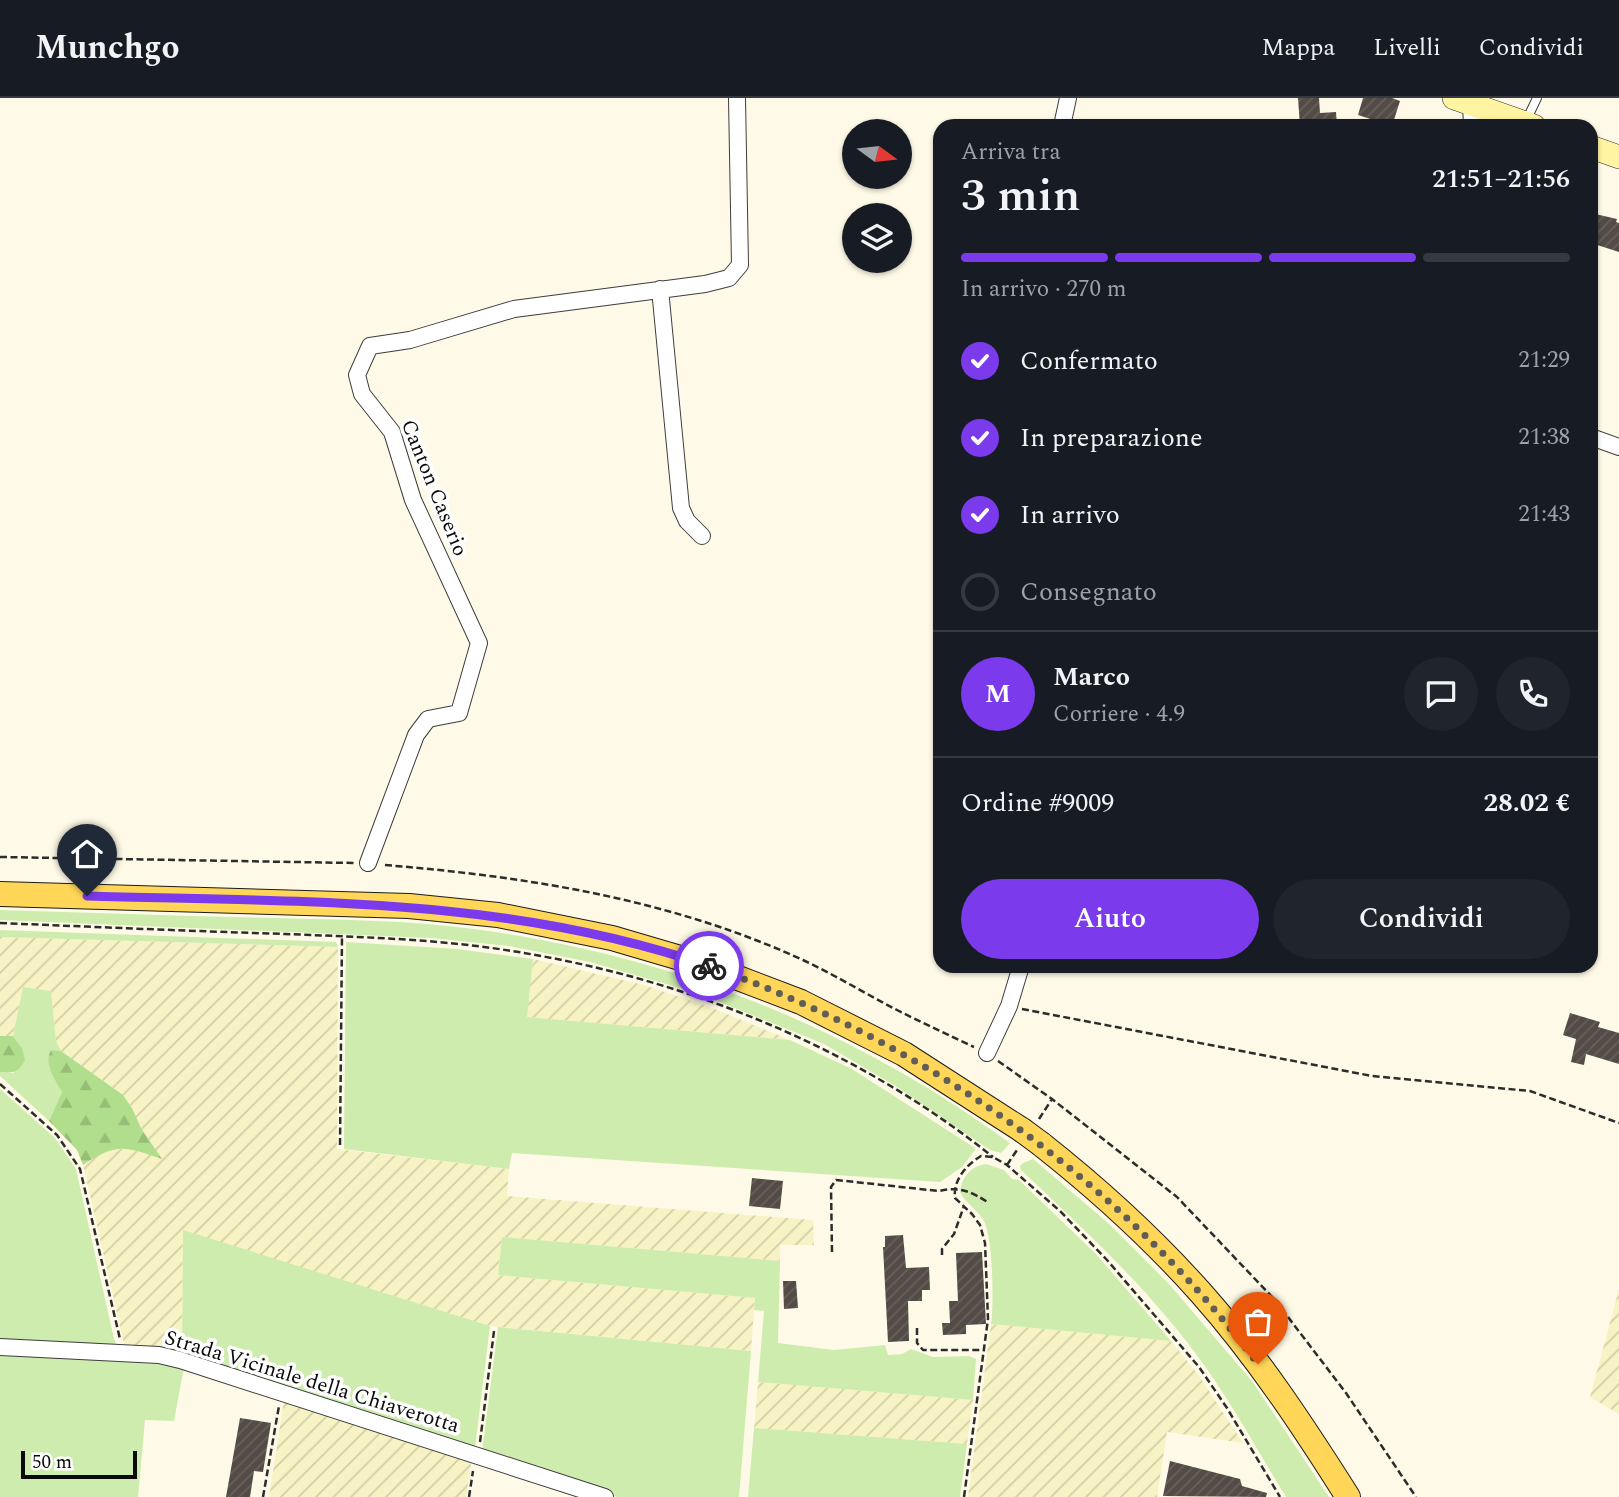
<!DOCTYPE html>
<html lang="it">
<head>
<meta charset="utf-8">
<style>
  body { margin:0; font-family:Spectral,serif; background:#20242c; color:#f1f3f6; height:100vh; display:flex; flex-direction:column; font-size:26px; white-space:nowrap }
  * { box-sizing:border-box; margin:0 }
  p { font-size:23px; color:#9ea1a6 }
  .icon { flex:none; width:38px; height:38px; fill:none; stroke:currentColor; stroke-width:2; stroke-linecap:round; stroke-linejoin:round }
  .map { position:relative; flex:1; overflow:hidden }
  .side { position:absolute; left:933px; top:21px; width:665px; height:854px; display:flex; flex-direction:column; background:#171b24; border-radius:21px; box-shadow:0 2px 5px #0004 }
  .side>* { flex:none }
  .needle { width:46px; rotate:105deg }
  .buttons { position:absolute; left:842px; top:21px; display:grid; gap:14px }
  .buttons a { display:grid; place-items:center; width:70px; height:70px; border-radius:50%; background:#171b24; box-shadow:0 2px 5px #0004; font-size:35px }
  .scale { position:absolute; left:21px; bottom:18px; width:116px; box-sizing:border-box; padding-left:7px; border:4px solid #0a0a0a; border-top:0; font-size:19px; line-height:24px; white-space:nowrap; color:#0a0a0a; -webkit-text-stroke:5px #fff; paint-order:stroke }
  .pin { position:absolute; display:grid; place-items:center; width:60px; height:60px; color:#fff; margin:-72px -30px; border-radius:50% 50% 50% 0; rotate:-45deg; box-shadow:0 0 7px #0007 }
  .pin .icon { rotate:45deg }
  .courier { position:absolute; display:grid; place-items:center; width:70px; height:70px; margin:-35px; border:5px solid #7c3aed; border-radius:50%; background:#fff; color:#222; box-shadow:0 2px 9px #0007 }
  .summary em { font-style:normal; font-weight:600 }
  .summary div { display:flex; flex-direction:column-reverse }
  .summary { display:flex; align-items:center; justify-content:space-between; height:119px; padding:0 28px }
  h1 { font-size:46px; font-weight:600; line-height:52px }
  .bar { display:grid; grid-template-columns:repeat(4,1fr); gap:10px 7px; align-content:center; height:84px; padding:0 28px }
  .bar i { height:9px; border-radius:5px; background:#363941 }
  .bar .selected { background:#7c3aed }
  .bar p { grid-column:span 4 }
  .line { display:flex; align-items:center; gap:18px; padding:0 28px; border-top:2px solid #363941 }
  .line div { flex:1 }
  .round { display:grid; place-items:center; flex:none; width:74px; height:74px; border-radius:37px; background:#20242c }
  ol { padding:0 28px; list-style:none }
  li { display:flex; align-items:center; gap:21px; height:77px }
  li p { margin-inline-start:auto }
  li .icon { padding:7px; border-radius:50%; background:#7c3aed; color:#fff; stroke-width:4 }
  li:last-child { color:#9ea1a6 }
  li i { width:38px; height:38px; border:4px solid #363941; border-radius:50% }
  .cta { display:flex; gap:14px; margin-top:auto; padding:14px 28px }
  .cta a { flex:1; height:80px; border-radius:42px; background:#7c3aed; color:#fff; font-size:28px; font-weight:600; line-height:80px; text-align:center }
  .cta a+a { background:#20242c; color:#f1f3f6 }
  header { display:flex; align-items:center; gap:42px; box-sizing:border-box; height:98px; padding:0 35px; background:#171b24; border-bottom:2px solid #363941 }
  header strong { font-size:33px }
  nav { display:flex; gap:38px; margin-inline-start:auto; font-size:24px }
  .map>svg:first-child { display:block }
  .farmland { fill:url(#farmland-furrows) }
  .grass { fill:#ceecae }
  .forest { fill:url(#forest-firs) }
  .building { fill:url(#building-hatch) }
  .lines { fill:none; stroke-linecap:round; stroke-linejoin:round }
  .lane-casing { stroke:#3d3d3d; stroke-width:10 }
  .street-casing { stroke:#3d3d3d; stroke-width:18 }
  .secondary-casing { stroke:#2c2c2c; stroke-width:24 }
  .primary-casing { stroke:#1b1b1b; stroke-width:26 }
  .path { stroke:#2c2c2c; stroke-width:2.5; stroke-dasharray:7 3.5; stroke-linecap:butt }
  .lane { stroke:#fff; stroke-width:8 }
  .street { stroke:#fff; stroke-width:16 }
  .secondary { stroke:#fff4a2; stroke-width:23 }
  .primary { stroke:#ffd657; stroke-width:24 }
  .primary-bridge-casing { stroke:#1b1b1b; stroke-width:26; stroke-linecap:butt }
  .primary-bridge { stroke:#ffd657; stroke-width:24 }
  .done { stroke:#605e57; stroke-width:7; stroke-dasharray:0 12.6 }
  .route { stroke:#7c3aed; stroke-width:9 }
  .labels { text-anchor:middle; dominant-baseline:central; stroke-width:7; stroke-linejoin:round; paint-order:stroke }
  .street-label { font-size:21px; fill:#0a0a0a; stroke:#fff }
</style>
</head>
<body>
<header>
<strong>Munchgo</strong>
<nav><a>Mappa</a><a>Livelli</a><a>Condividi</a></nav>
</header>
<div class="map">
<svg width="1619" height="1399" viewBox="0 0 1619 1399">
  <defs>
    <pattern id="farmland-furrows" width="10" height="10" patternUnits="userSpaceOnUse" patternTransform="scale(1.75)"><rect width="10" height="10" fill="#f7f3c5"/><path d="M-1 1l2-2M0 10L10 0M9 11l2-2" fill="none" stroke="#d2cfa8"/></pattern>
    <pattern id="forest-firs" width="22" height="20" patternUnits="userSpaceOnUse" patternTransform="scale(1.75)"><rect width="22" height="20" fill="#b1de8c"/><path d="M5 1l3.5 6h-7zM16 11l3.5 6h-7z" fill="#97bd77"/></pattern>
    <pattern id="building-hatch" width="6" height="6" patternUnits="userSpaceOnUse" patternTransform="scale(1.75)"><rect width="6" height="6" fill="#534b46"/><path d="M-1 1l2-2M0 6l6-6M5 7l2-2" fill="none" stroke="#67605c"/></pattern>
  </defs>
  <rect width="100%" height="100%" fill="#fffae7"/>
  <path class="farmland" d="M0 839 338 849 337 1051 509 1071 507 1098 813 1122 814 1147H780V1163L502 1139 498 1177 755 1200 751 1253 490 1228 183 1133 182 1257 125 1250 83 1067 101 1055 115 1050 129 1051 161 1060 141 1030 132 1010 123 997 61 953 56 943 51 893 23 889 13 938H0Z
    M533 861 644 887 710 909 790 942 526 919Z
    M1619 1191V1316L1590 1299Z
    M991 1226 1171 1243 1200 1279 1243 1345 1167 1334 1157 1399H968Z
    M758 1284 973 1302 967 1346 754 1330Z
    M284 1302 469 1361 471 1366 466 1399H269Z"/>
  <path class="grass" d="M0 812C92 815 184 818 276 820 342 822 408 822 473 831 668 856 851 929 1010 1045L1001 1055 990 1052 894 987 824 946 697 895 590 864 509 848 431 840 0 822Z
    M0 832 336 844 338 849 0 839Z
    M346 844 457 851 533 861 527 919 790 942 852 971 975 1050V1052L962 1069 940 1084 512 1055 509 1071 344 1051Z
    M23 889 51 893 56 943 61 953 51 952 49 969 62 994 49 1023 0 978V974L14 975 22 950 13 938Z
    M0 991 55 1040 76 1071 114 1241 118 1250 0 1243Z
    M1033 1061 1108 1125 1169 1186 1252 1283 1329 1399H1286C1259 1355 1234 1309 1204 1267 1153 1195 1086 1133 1021 1072L1020 1068 1023 1065Z
    M986 1066 1004 1072 1012 1081 1019 1082 1095 1155 1171 1243 991 1226C994 1206 993 1141 984 1123 978 1112 965 1105 960 1094 962 1079 971 1068 986 1066Z
    M183 1132 490 1228 475 1350 182 1257Z
    M502 1139 780 1163 778 1245 834 1252 885 1247 888 1257 902 1256 911 1251 933 1259 969 1258 976 1261 973 1302 758 1284 764 1213 754 1212 755 1200 498 1177Z
    M498 1229 751 1253 739 1399H617L482 1354Z
    M0 1256 142 1261 184 1269 174 1323 145 1322 138 1399H0Z
    M754 1330 967 1346 960 1399H748Z"/>
  <path class="forest" d="M0 938H13L22 950 25 962C18 975 14 975 0 974Z
    M51 952 61 953 123 997 132 1010 141 1030 162 1061C124 1049 118 1044 83 1067L77 1052 49 1023 62 994C55 981 43 966 51 952Z"/>
  <path class="building" d="M1298 0H1319L1320 15 1336 14 1337 28H1300Z
    M1363 0H1392L1400 3 1392 28 1358 17Z
    M1591 115 1617 121 1616 124 1619 125V154L1591 145Z
    M1570 915 1600 924 1598 929 1619 935V966L1586 956 1584 967 1571 964 1576 941 1563 937Z
    M752 1080 783 1083 780 1111 749 1108Z
    M903 1137 906 1170 929 1169 930 1192H922V1203H908L909 1243 888 1244 883 1149H885V1138Z
    M982 1154 986 1226 966 1227V1236L943 1237 942 1225H950L949 1203H958L956 1155Z
    M783 1183H796L798 1210 784 1211Z
    M240 1320 271 1325 263 1374 254 1373 250 1399H226Z
    M1170 1363 1240 1381 1242 1388 1267 1395 1266 1399 1163 1398Z"/>
  <g class="lines">
    <g class="lane-casing">
      <path id="lane" d="M1526 23 1537 0"/>
    </g>
    <g class="street-casing">
      <path id="street" d="M1471 6 1472 28
        M1062 28 1068 0
        M660 191 681 410 687 423 702 438
        M1591 339 1619 349
        M368 765 416 637 428 621 459 615 479 545 413 402 392 334 362 296 357 277 370 248 410 242 514 211 705 186 729 180 740 167 737 0
        M987 955 1009 908 1021 868
        M0 1249 159 1257 180 1262 605 1399"/>
    </g>
    <g class="secondary-casing">
      <path id="secondary" d="M1454 0 1534 28
        M1591 49 1619 59"/>
    </g>
    <g class="primary-casing">
      <path id="primary" d="M0 796 409 808 498 817 612 840 704 867 801 904 904 956 1022 1032
        M1041 1046C1098 1091 1152 1140 1201 1195 1257 1258 1303 1328 1348 1399"/>
    </g>
    <path class="path" d="M0 759 354 765
      M385 767C529 779 670 801 803 862 835 877 866 896 897 912 923 925 948 937 974 949
      M0 825C95 829 190 833 285 836 361 839 437 841 512 853 684 880 856 949 993 1059
      M1022 911 1372 978 1530 993 1619 1025
      M998 963 1052 1001 1177 1099 1275 1202 1346 1295 1416 1399
      M0 986 57 1037 80 1071 120 1241
      M1039 1021 1052 1001
      M340 1047 342 839
      M1007 1067 1017 1052
      M832 1154 831 1089 836 1082 939 1093C960 1088 972 1094 989 1105
      M942 1157V1151L954 1136 964 1108
      M917 1230V1245L923 1252H983
      M480 1344 494 1233
      M263 1399 279 1308
      M469 1399 473 1373
      M964 1399 988 1221 985 1145 980 1127 972 1116 955 1100C953 1082 966 1067 981 1058L993 1059 1007 1067 1060 1113 1107 1162 1199 1269 1227 1310 1280 1399"/>
    <use href="#lane" class="lane"/>
    <use href="#street" class="street"/>
    <use href="#secondary" class="secondary"/>
    <use href="#primary" class="primary"/>
    <g class="primary-bridge-casing">
      <path id="primary-bridge" d="M1022 1032 1041 1046"/>
    </g>
    <use href="#primary-bridge" class="primary-bridge"/>
  </g>
  <g class="lines">
    <path class="done" d="M709 868C926 945 1119 1081 1258 1266"/>
    <path class="route" d="M87 798C298 804 507 798 709 868"/>
  </g>
  <g class="labels">
    <g class="street-label">
      <text transform="translate(434 390) rotate(68)">Canton Caserio</text>
      <text transform="translate(312 1284) rotate(17)">Strada Vicinale della Chiaverotta</text>
    </g>
  </g>
</svg>
<div class="buttons">
<a><svg class="needle" viewBox="-14 -14 28 28"><path d="M0-13l5 13h-10z" fill="#e53935"/><path d="M0 13l5-13h-10z" fill="#9ea1a6"/></svg></a>
<a><svg class="icon" aria-label="layers" viewBox="0 0 24 24"><path d="M12 4l9 5-9 5-9-5zM3 14l9 5 9-5"/></svg></a>
</div>
<div class="scale">50 m</div>
<div class="pin" style="left:1258px;top:1266px;background:#ea580c"><svg class="icon" aria-label="bag" viewBox="0 0 24 24"><path d="M5 8h14l-1 12H6zM9 8a3 3 0 0 1 6 0"/></svg></div>
<div class="pin" style="left:87px;top:798px;background:#1f2937"><svg class="icon" aria-label="home" viewBox="0 0 24 24"><path d="M3 11l9-7 9 7M6 9v11h12V9"/></svg></div>
<div class="courier" style="left:709px;top:868px"><svg class="icon" aria-label="bike" viewBox="0 0 24 24"><circle cx="6" cy="16" r="4"/><circle cx="18" cy="16" r="4"/><path d="M6 16l4-8h5l3 8M10 8l3 8H6M13 5h3"/></svg></div>
<section class="side">
<div class="summary"><div><h1>3 min</h1><p>Arriva tra</p></div><em>21:51–21:56</em></div>
<div class="bar"><i class="selected"></i><i class="selected"></i><i class="selected"></i><i></i><p>In arrivo · 270 m</p></div>
<ol>
<li><svg class="icon" aria-label="check" viewBox="0 0 24 24"><path d="M5 12l5 5 9-10"/></svg>Confermato<p>21:29</p></li>
<li><svg class="icon" aria-label="check" viewBox="0 0 24 24"><path d="M5 12l5 5 9-10"/></svg>In preparazione<p>21:38</p></li>
<li><svg class="icon" aria-label="check" viewBox="0 0 24 24"><path d="M5 12l5 5 9-10"/></svg>In arrivo<p>21:43</p></li>
<li><i></i>Consegnato</li>
</ol>
<div class="line" style="height:126px"><b class="round" style="background:#7c3aed;color:#fff">M</b><div><b>Marco</b><p>Corriere · 4.9</p></div><a class="round"><svg class="icon" aria-label="chat" viewBox="0 0 24 24"><path d="M4 5h16v11H9l-5 4z"/></svg></a><a class="round"><svg class="icon" aria-label="phone" viewBox="0 0 24 24"><path d="M5 4h4l2 5-3 2q2 4 5 5l2-3 5 2v4C11 20 4 13 5 4z"/></svg></a></div>
<div class="line" style="height:91px"><div>Ordine #9009</div><b>28.02 €</b></div>
<div class="cta"><a>Aiuto</a><a>Condividi</a></div>
</section>
</div>
</body>
</html>
